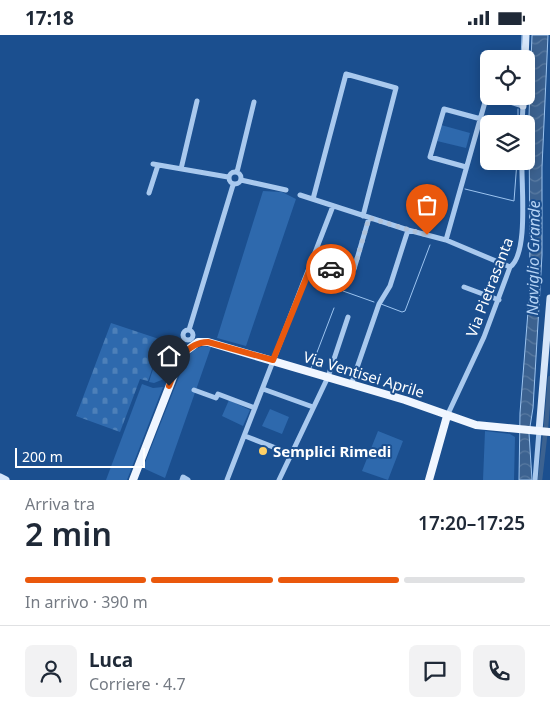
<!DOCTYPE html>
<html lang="it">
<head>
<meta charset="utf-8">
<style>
  body { margin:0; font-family:"Noto Sans",sans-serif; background:#f2f2f3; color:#1f2937; height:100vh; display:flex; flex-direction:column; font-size:19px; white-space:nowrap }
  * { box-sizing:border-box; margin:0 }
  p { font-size:16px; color:#747a83 }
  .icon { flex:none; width:28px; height:28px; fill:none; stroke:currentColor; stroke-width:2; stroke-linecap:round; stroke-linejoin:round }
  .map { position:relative; height:445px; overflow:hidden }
  .panel { display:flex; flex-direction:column; background:#fff; flex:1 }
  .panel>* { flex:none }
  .controls { position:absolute; left:480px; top:15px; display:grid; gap:10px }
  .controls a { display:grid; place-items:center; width:55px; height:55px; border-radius:8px; background:#fff; box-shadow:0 2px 12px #0003; font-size:25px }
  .scale { position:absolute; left:15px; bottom:12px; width:130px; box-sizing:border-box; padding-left:5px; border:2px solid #fff; border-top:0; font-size:14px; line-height:18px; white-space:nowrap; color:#fff; -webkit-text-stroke:4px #1b4f8f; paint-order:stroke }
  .pin { position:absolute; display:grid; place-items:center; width:42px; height:42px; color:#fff; margin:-51px -21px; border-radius:50% 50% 50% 0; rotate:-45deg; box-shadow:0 0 5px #0007 }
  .pin .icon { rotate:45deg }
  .courier { position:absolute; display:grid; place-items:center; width:50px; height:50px; margin:-25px; border:4px solid #ea580c; border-radius:50%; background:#fff; color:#222; box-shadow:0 1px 6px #0007 }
  .summary em { font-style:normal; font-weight:600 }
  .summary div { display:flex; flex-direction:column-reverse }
  .summary { display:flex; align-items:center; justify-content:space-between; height:85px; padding:0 25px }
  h1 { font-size:32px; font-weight:600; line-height:38px }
  .bar { display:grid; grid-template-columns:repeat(4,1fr); gap:8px 5px; align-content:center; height:60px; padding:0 25px }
  .bar i { height:6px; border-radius:4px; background:#e0e1e3 }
  .bar .on { background:#ea580c }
  .bar p { grid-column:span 4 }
  .line { display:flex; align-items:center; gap:12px; padding:0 25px; border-top:1px solid #e0e1e3 }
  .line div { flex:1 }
  .round { display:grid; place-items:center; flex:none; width:52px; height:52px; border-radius:8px; background:#f2f2f3 }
  .status { display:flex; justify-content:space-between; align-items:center; height:35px; padding:0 25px; background:#fff; direction:ltr }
  .status svg { height:14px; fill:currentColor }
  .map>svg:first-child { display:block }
  .green { fill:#2e69ad }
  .cemetery { fill:url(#cemetery-stones) }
  .water { fill:url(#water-waves); stroke:#9cc4f0 }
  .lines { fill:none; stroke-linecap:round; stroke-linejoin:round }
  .stream { stroke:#9cc4f0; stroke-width:1 }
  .canal { stroke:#3c6290; stroke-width:4.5 }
  .street { stroke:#a9c9ee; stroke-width:5 }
  .secondary { stroke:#d6e6fa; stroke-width:7 }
  .primary { stroke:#f0f6ff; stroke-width:8 }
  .done { stroke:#afc1d8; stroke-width:5; stroke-dasharray:0 9 }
  .route { stroke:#ea580c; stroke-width:6 }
  .poi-dot { fill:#ffd166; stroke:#1b4f8f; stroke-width:2 }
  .labels { text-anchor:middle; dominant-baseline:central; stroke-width:4; stroke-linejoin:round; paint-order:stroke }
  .street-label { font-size:15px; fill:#fff; stroke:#1b4f8f }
  .poi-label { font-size:15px; font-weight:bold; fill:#fff; stroke:#1b4f8f; text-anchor:start }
  .water-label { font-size:16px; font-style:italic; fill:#b5d3f5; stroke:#1b4f8f }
</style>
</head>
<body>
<div class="status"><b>17:18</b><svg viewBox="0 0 49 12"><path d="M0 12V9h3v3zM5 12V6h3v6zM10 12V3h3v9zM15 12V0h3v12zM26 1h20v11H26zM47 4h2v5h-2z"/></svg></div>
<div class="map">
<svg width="550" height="445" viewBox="0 0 550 445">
  <defs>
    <pattern id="cemetery-stones" width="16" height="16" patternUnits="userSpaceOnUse" patternTransform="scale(1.25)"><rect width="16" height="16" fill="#2e69ad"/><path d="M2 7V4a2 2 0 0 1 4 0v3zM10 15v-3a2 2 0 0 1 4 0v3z" fill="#4d80b9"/></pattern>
    <pattern id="water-waves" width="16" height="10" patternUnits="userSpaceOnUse" patternTransform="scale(1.25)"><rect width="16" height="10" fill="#3c6290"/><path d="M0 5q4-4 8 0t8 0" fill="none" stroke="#597aa1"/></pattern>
  </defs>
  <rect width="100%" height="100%" fill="#1b4f8f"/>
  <path class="green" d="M441 90 470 98 466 113 437 106Z
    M263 156 282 157 296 164 246 311 217 303Z
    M163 302 183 307 174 317 164 344 154 348 149 347Z
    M203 311 211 312 165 443 143 433 186 324 193 315Z
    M142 349 153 353 163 352 127 445H106Z
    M229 365 250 375 243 391 222 381Z
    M270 374 289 382 282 399 262 391Z
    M378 396 403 406 388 445 362 436Z
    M485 396 510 399 515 402 514 445H483Z"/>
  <path class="cemetery" d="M111 288 162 305 148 346 140 344 120 397 76 381Z"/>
  <path class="water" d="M532 0H548L542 132V220L533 373 529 398 532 445H519L520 378 530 251 529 81Z"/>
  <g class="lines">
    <path class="stream" d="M521 24 522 0
      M519 64V61
      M518 89V74
      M465 154 514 166 517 126
      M343 256 374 267
      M381 269 402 277 405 276 430 210
      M311 333 334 273"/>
    <path class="canal" d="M546 392 550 343
      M540 445 545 401"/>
    <path class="street" d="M490 61 523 71 522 89
      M153 129 228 142
      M466 132 430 122 444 74 481 84
      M181 134 197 66
      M229 143a6 6 0 1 1 12 0a6 6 0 1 1-12 0Z
      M237 137 254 67
      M241 145 286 155
      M149 158 158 130
      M300 160 408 195 446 205 510 232
      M313 164 346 39 396 53 363 181
      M446 205 487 60 489 61
      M312 229 349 238 354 234 369 183
      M464 252 499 265
      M183 300a5 5 0 1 1 10 0a5 5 0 1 1-10 0Z
      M189 295 233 150
      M351 350 379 269 390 251 408 195
      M263 354 313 372
      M194 355 216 363 218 359 255 373
      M447 381 484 302 510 232C529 219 521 149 522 126
      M245 401 291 419
      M182 445 183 442 188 445
      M227 445 333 171
      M279 445 328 342 348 282
      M535 445 539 396"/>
    <path class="secondary" d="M525 24 526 0
      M523 71V61
      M539 396 550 263
      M0 442 6 445"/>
    <path class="primary" d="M133 445 182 319 198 307H208L405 365 476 390 550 397
      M429 445 447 381"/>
  </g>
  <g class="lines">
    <path class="done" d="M331 234 349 238 354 234 369 183 427 200"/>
    <path class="route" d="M169 351C177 330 183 308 208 307L273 325 312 229 331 234"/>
  </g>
  <circle class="poi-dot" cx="263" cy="416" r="5"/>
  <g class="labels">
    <g class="street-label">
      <text transform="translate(489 252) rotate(-69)">Via Pietrasanta</text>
      <text transform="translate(364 339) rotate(17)">Via Ventisei Aprile</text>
    </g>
    <g class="poi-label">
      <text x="273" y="416">Semplici Rimedi</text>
    </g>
    <g class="water-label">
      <text transform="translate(533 223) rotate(-89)">Naviglio Grande</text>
    </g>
  </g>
</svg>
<div class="controls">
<a><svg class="icon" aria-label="locate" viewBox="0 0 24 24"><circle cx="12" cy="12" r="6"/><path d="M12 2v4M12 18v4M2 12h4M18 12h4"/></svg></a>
<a><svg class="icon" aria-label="layers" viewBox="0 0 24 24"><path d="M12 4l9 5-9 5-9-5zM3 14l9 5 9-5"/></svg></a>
</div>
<div class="scale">200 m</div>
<div class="pin" style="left:427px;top:200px;background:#ea580c"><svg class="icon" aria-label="bag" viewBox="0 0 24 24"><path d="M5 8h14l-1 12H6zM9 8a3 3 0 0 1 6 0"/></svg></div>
<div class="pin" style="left:169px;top:351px;background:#1f2937"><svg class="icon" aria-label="home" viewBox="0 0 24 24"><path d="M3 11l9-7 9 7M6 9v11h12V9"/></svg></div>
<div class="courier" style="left:331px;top:234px"><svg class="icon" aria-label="car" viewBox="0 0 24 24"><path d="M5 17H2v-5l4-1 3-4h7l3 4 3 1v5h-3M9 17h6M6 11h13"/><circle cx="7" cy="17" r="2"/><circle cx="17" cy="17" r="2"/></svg></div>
</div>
<section class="panel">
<div class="summary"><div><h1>2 min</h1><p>Arriva tra</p></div><em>17:20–17:25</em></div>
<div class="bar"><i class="on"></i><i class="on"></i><i class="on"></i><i></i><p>In arrivo · 390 m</p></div>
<div class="line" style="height:90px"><a class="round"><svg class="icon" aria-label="person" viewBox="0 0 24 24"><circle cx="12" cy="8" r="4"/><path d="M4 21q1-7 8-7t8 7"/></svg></a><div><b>Luca</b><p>Corriere · 4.7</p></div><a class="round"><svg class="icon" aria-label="chat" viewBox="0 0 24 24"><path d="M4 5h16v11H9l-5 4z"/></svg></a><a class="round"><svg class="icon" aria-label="phone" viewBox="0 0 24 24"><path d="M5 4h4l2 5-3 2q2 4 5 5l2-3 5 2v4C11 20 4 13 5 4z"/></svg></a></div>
</section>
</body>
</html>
